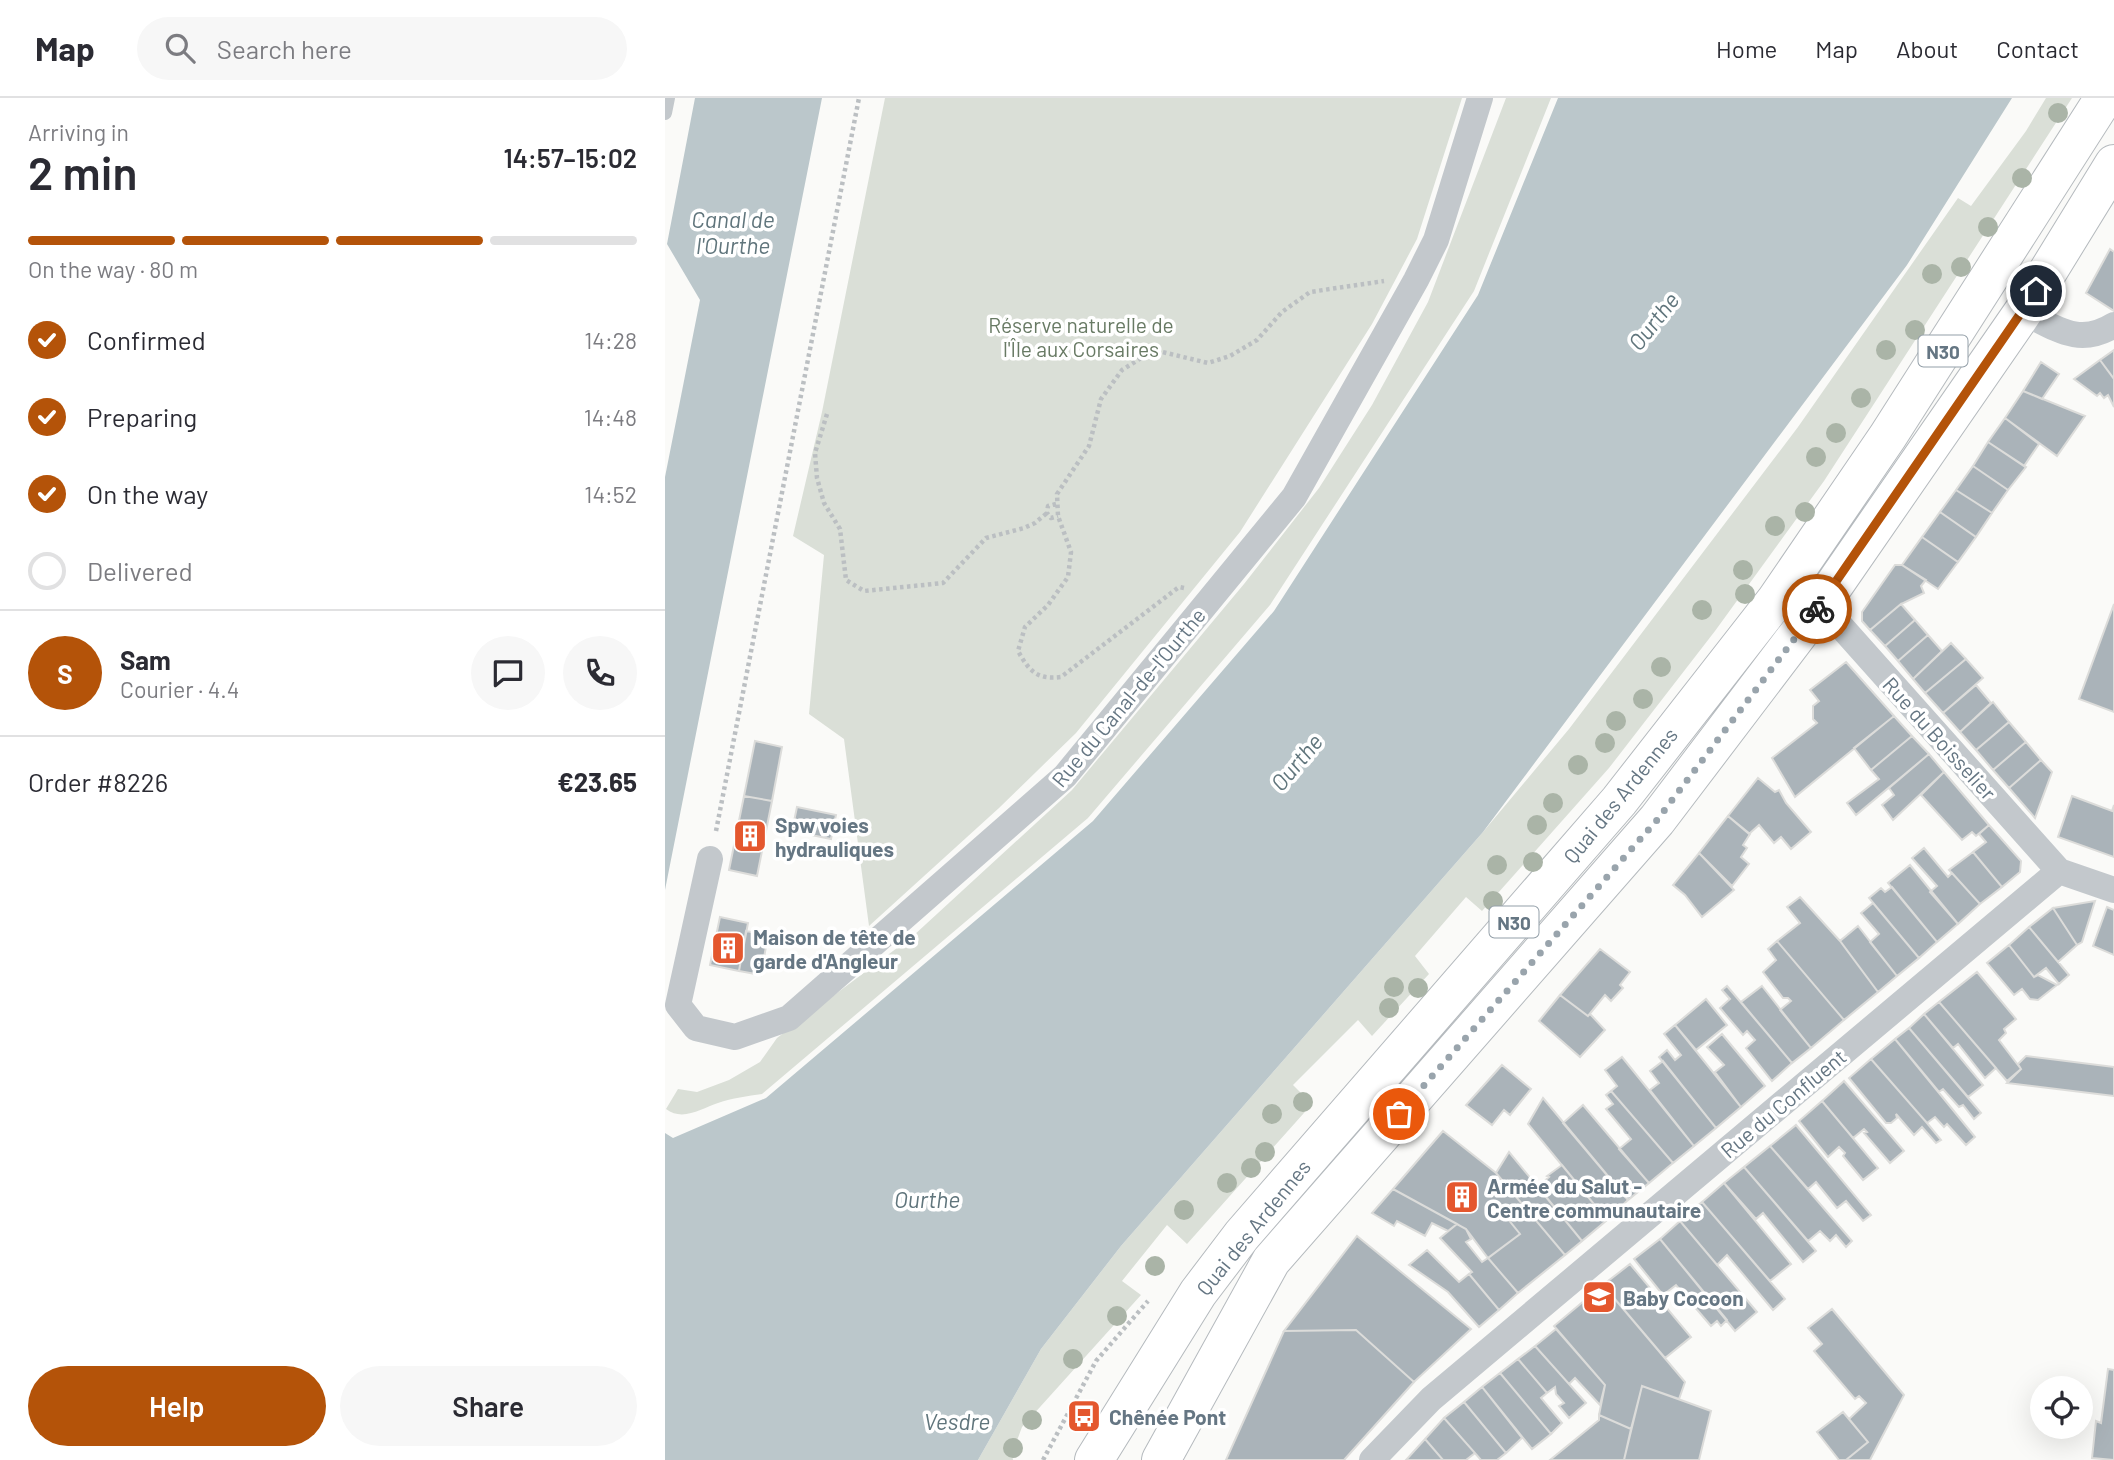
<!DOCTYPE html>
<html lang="en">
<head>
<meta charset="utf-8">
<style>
  body { margin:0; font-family:Barlow,sans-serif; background:#f7f7f7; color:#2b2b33; height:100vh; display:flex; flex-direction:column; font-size:26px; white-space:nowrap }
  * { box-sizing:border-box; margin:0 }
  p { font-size:23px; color:#7c7c81 }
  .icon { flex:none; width:38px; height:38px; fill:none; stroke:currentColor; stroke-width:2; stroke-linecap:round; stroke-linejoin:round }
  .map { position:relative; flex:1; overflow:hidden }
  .side { display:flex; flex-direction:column; background:#fff; width:665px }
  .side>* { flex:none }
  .fabs { position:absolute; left:1365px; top:1278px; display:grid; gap:14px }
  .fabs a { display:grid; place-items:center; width:63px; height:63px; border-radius:50%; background:#fff; box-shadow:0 7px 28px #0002; font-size:35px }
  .pin { position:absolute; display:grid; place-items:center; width:60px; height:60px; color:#fff; margin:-30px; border:4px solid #fff; border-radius:50%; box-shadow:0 2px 7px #0007 }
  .courier { position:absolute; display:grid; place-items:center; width:70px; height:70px; margin:-35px; border:5px solid #b45309; border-radius:50%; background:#fff; color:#222; box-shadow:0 2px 9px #0007 }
  .head em { font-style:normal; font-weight:600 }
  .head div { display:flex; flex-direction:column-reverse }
  .head { display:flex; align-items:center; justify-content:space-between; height:119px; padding:0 28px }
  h1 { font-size:46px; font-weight:600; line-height:52px }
  .bar { display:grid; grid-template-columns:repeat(4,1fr); gap:10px 7px; align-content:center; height:84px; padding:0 28px }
  .bar i { height:9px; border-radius:5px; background:#e1e1e2 }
  .bar .current { background:#b45309 }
  .bar p { grid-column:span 4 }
  .line { display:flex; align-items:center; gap:18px; padding:0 28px; border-top:2px solid #e1e1e2 }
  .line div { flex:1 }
  .round { display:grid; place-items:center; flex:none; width:74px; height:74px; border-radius:37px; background:#f7f7f7 }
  ol { padding:0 28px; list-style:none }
  li { display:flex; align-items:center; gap:21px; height:77px }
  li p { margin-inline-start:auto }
  li .icon { padding:7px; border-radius:50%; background:#b45309; color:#fff; stroke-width:4 }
  li:last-child { color:#7c7c81 }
  li i { width:38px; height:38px; border:4px solid #e1e1e2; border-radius:50% }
  .cta { display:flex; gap:14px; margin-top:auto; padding:14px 28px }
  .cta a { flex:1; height:80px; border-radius:42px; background:#b45309; color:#fff; font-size:28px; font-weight:600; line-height:80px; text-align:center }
  .cta a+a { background:#f7f7f7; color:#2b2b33 }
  header { display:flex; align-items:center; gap:42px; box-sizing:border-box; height:98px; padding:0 35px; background:#fff; border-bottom:2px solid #e1e1e2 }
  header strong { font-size:33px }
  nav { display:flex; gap:38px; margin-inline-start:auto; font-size:24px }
  .search { width:490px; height:63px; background:#f7f7f7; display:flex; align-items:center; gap:18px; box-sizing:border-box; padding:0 24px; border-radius:38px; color:#7c7c81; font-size:26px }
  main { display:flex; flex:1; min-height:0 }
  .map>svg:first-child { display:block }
  .green { fill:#dadfd7 }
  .water { fill:#bbc7cb }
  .building { fill:#aab3b9; stroke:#dcdcda; stroke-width:2 }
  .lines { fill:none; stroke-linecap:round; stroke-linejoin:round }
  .primary-casing { stroke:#b5babe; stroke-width:40 }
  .path { stroke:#bbbfc2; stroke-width:4.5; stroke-dasharray:3.5 3.5; stroke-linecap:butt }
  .lane { stroke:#c3c8cc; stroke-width:14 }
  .street { stroke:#c3c8cc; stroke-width:26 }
  .primary { stroke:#fff; stroke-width:38 }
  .tree { fill:#aab4a7 }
  .done { stroke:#99a4ac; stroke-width:7; stroke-dasharray:0 12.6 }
  .route { stroke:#b45309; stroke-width:9 }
  .labels { text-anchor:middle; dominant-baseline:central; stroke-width:7; stroke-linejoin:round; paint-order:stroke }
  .shield { fill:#fff; stroke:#939fa8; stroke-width:2 }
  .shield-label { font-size:19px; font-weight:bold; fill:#657683 }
  .park-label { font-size:21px; fill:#687a64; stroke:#fff }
  .street-label { font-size:21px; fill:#657683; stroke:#fff }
  .poi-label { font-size:21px; font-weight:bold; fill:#657683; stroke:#fff; text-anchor:start }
  .water-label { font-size:23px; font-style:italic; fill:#60757c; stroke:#fff }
</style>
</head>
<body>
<header>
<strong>Map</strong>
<div class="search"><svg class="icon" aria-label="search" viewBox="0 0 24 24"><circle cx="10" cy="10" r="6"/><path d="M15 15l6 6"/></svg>Search here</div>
<nav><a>Home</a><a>Map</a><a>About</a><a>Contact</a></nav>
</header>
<main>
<section class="side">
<div class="head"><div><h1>2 min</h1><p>Arriving in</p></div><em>14:57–15:02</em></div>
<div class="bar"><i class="current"></i><i class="current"></i><i class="current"></i><i></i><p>On the way · 80 m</p></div>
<ol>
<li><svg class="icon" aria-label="check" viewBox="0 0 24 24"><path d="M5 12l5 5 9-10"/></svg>Confirmed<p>14:28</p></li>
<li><svg class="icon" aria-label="check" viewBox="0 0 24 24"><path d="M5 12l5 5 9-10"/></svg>Preparing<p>14:48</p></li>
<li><svg class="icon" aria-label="check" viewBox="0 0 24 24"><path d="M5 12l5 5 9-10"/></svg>On the way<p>14:52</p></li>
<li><i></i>Delivered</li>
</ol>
<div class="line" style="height:126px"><b class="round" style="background:#b45309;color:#fff">S</b><div><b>Sam</b><p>Courier · 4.4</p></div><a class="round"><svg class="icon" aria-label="chat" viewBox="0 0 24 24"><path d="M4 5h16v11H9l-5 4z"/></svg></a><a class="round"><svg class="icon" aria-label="phone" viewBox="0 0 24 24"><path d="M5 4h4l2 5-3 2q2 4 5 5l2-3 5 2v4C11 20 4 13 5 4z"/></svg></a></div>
<div class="line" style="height:91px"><div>Order #8226</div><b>€23.65</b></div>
<div class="cta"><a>Help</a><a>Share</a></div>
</section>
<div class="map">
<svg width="1449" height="1362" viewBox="0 0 1449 1362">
  <rect width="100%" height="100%" fill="#fafaf8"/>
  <path class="green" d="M220 0H797L752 141 707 226 575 434 411 635 334 710 204 828 179 641 144 616 159 457 128 438 157 314Z
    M841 0H886L809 193 605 507 423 720 97 996C83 998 67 1000 53 1005 37 1010 18 1024 1 1011L13 991 32 994 64 982 95 964 112 940 248 838 407 692 579 486 654 390 707 307 763 204Z
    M1381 0H1407L1159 383 1050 533 944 670 817 813 801 799 750 858 764 876 707 938 693 922 628 987 647 1006 522 1146 502 1127 457 1183 476 1197 357 1329 347 1356 348 1362H313L376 1251 456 1148 818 734 904 631 1133 329 1293 100 1306 108 1361 33Z"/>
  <path class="water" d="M30 0H157L0 792V379L35 202 2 146Z
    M893 0H1347L1242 167 818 734 456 1148 376 1251 313 1362H0V1035L8 1040 101 1000 428 723 609 513 813 197Z"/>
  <path class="building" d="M1445 151 1449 154V213L1421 195Z
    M1449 252V281L1435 262Z
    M1435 262 1449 281V309L1443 297 1439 300 1435 295 1432 298 1409 281Z
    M1376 264 1394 276 1377 301 1358 293Z
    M1358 293 1420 318 1392 358 1340 320Z
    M1340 320 1374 346 1359 368 1323 344Z
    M1323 344 1361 369 1343 392 1308 368Z
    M1308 368 1343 392 1327 415 1291 392Z
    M1291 392 1327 415 1311 439 1275 414Z
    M1275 414 1311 439 1293 464 1257 439Z
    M1257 439 1293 464 1273 491 1237 467Z
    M1230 467H1237L1261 482 1256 488 1259 495 1236 506 1205 532 1197 523V514Z
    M1236 506 1250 522 1220 548 1205 532Z
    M1449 506V614L1414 601Z
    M1250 522 1263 537 1233 563 1220 548Z
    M1263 537 1277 553 1248 581 1233 563Z
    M1286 545 1301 561 1260 595 1248 581Z
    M1301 561 1318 580 1278 615 1260 595Z
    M1181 564 1229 618 1130 699 1107 660 1152 625 1148 621V608L1154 603 1145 592Z
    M1311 587 1326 605 1295 634 1278 615Z
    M1328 604 1344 624 1311 652 1295 634Z
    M1229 618 1247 638 1206 672 1189 650Z
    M1344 624 1361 644 1328 672 1311 652Z
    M1247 638 1264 656 1191 717 1182 705 1214 681 1206 672Z
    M90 643 117 649 107 703 79 698Z
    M1361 644 1376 662 1344 690 1328 672Z
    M1264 656 1279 674 1228 722 1217 707 1229 697 1224 690Z
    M1376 662 1387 674 1370 720 1344 690Z
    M1279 674 1324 727 1311 738 1307 734 1297 742 1256 697Z
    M1093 680 1110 694 1114 692 1121 705 1146 734 1126 751 1116 739 1109 745 1094 727 1084 736 1063 718Z
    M79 698 107 703 92 778 64 772Z
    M1407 698 1447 713 1449 707V759L1393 739Z
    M132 709 171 717 166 741 127 733Z
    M1063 718 1085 736 1078 747 1082 750 1076 759 1084 766 1067 788 1034 755Z
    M1324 727 1356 763 1355 774 1337 789 1308 754 1321 744 1314 736Z
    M1259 750 1283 779 1287 775 1315 806 1293 826 1265 794 1272 788 1247 760Z
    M1308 754 1337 789 1315 806 1284 772Z
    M1034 755 1069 792 1037 819 1020 797 1008 787Z
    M1245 767 1293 826 1272 844 1223 785Z
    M1227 789 1272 844 1254 860 1204 800 1216 790 1220 794Z
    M1135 799 1175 843 1213 894 1179 922 1112 843 1135 825 1122 809Z
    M1430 803 1417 844 1412 847 1388 810Z
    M1208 805 1254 860 1232 878 1205 844 1214 836 1196 815Z
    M1442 809 1449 812V857L1428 848Z
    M1388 810 1412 847 1393 864 1364 829Z
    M55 819 83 825 74 873 45 867Z
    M1193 828 1232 878 1213 894 1175 843Z
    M1364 829 1404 877 1394 886 1381 870 1369 879 1344 847Z
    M81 833 103 837 96 877 74 873Z
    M1112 843 1179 922 1146 950 1115 912 1126 903 1123 900H1118L1098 874 1111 862 1103 851Z
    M1344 847 1369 879 1373 877 1392 887 1373 902 1365 901 1357 891 1349 897 1322 865Z
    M935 851 965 874 955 887 958 890 946 903 940 897 923 918 895 897Z
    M1312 874 1351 921 1339 931 1341 935 1334 942 1356 971 1342 983 1274 904Z
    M1062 888 1127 965 1107 983 1081 950 1090 942 1082 933 1078 937 1055 910 1065 901 1057 892Z
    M1097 888 1146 950 1127 965 1076 904Z
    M895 897 923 918 925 916 940 932 915 959 874 923Z
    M1041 901 1062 927 1031 952 1010 927Z
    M1274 904 1331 970 1320 980 1293 946 1288 950 1259 916Z
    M1259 916 1318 987 1303 999 1244 930Z
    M1010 927 1076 1009 1051 1030 994 959 1002 952 1010 962 1016 957 999 936Z
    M1244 930 1316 1015 1309 1021 1298 1007 1294 1009 1278 991 1274 994 1230 941Z
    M1057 936 1100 988 1076 1009 1050 974 1059 967 1042 949Z
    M1230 941 1310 1039 1301 1047 1282 1026 1279 1029 1270 1019 1262 1025 1206 961Z
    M1361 958 1449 969V998L1342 985 1356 971 1353 966Z
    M957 959 1029 1048 1008 1065 946 993 952 988 940 972Z
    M1206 961 1262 1025 1276 1042 1271 1045 1257 1029 1249 1037 1231 1016 1232 1020 1226 1025H1221L1184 980Z
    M998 963 1051 1030 1029 1048 985 992 994 985 985 973Z
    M837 967 866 991 845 1017 839 1012 827 1027 801 1007Z
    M1179 983 1239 1053 1225 1065 1199 1035 1202 1034 1199 1031 1188 1040 1157 1003Z
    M946 993 1008 1065 984 1085 954 1051 966 1041 941 1011 948 1006 941 997Z
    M878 1000 963 1102 942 1122 863 1026Z
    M1157 1003 1213 1070 1198 1082 1178 1058 1180 1055 1174 1049 1163 1059 1134 1023Z
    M918 1007 984 1085 963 1102 898 1025Z
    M1131 1027 1206 1117 1198 1123 1181 1103 1172 1110 1151 1084 1143 1091 1105 1048Z
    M778 1033 831 1075 858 1107 843 1121 855 1136 823 1160 801 1131 728 1091Z
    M1105 1048 1187 1143 1181 1149 1171 1137 1165 1143 1155 1133 1143 1143 1079 1069Z
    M844 1054 917 1143 900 1157 831 1075Z
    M897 1067 942 1122 917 1143 873 1089 884 1079 882 1078Z
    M1079 1069 1151 1153 1138 1164 1098 1115 1091 1121 1059 1085Z
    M1059 1085 1126 1166 1105 1183 1037 1104Z
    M728 1091 792 1126 783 1133 767 1125 760 1138 732 1123 729 1128 707 1115Z
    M1037 1104 1120 1201 1108 1212 1062 1157 1052 1167 1015 1123Z
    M858 1107 900 1157 853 1195 823 1160 855 1136 843 1121Z
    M1015 1123 1092 1214 1070 1233 995 1141Z
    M792 1126 801 1131 806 1141 801 1144 817 1164 823 1160 853 1195 834 1212 804 1176 807 1174 775 1140Z
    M692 1138 806 1231 749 1284 691 1232 619 1233Z
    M995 1141 1062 1222 1056 1228 1052 1223 1046 1228 1011 1187 998 1197 969 1161Z
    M762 1152 794 1184 804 1176 834 1212 814 1229 783 1194 744 1167Z
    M965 1166 1026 1239 1000 1260 938 1187Z
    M938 1187 1020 1284 1014 1301 977 1288 966 1331 934 1317 940 1287 889 1228Z
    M1167 1211 1239 1297 1205 1362H1181L1203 1344 1184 1321 1201 1305 1194 1298 1190 1301 1149 1253 1157 1246 1143 1230Z
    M891 1231 940 1287 935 1307 910 1280 904 1286 870 1248Z
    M691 1232 749 1284 679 1362H561L619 1233Z
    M870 1248 921 1305 904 1320 894 1308 899 1305 891 1296 890 1289 882 1295 853 1261Z
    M853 1261 882 1295 876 1300 897 1325 886 1336 835 1275Z
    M1443 1271 1449 1272V1362L1427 1360 1431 1323 1436 1325Z
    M835 1275 886 1336 867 1351 817 1289Z
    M977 1288 1046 1313 1034 1362H959Z
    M817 1289 857 1340 841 1355 799 1304Z
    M799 1304 841 1355 832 1362H816L779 1320Z
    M1178 1314 1203 1344 1181 1362H1174L1152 1334Z
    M934 1317 966 1331 959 1362H885L934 1322Z
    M779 1320 810 1355 801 1362H778L760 1341Z
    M760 1341 778 1362H741Z"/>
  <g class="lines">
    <g class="primary-casing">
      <path id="primary" d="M429 1362 533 1195 577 1137 954 703 1111 502 1223 338 1439 0
        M496 1362 606 1163 992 722 1156 506 1358 214 1449 66"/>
    </g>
    <path class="path" d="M162 316 150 355 152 380 159 405 175 431 181 482 199 493 278 485 321 440 359 430 370 425 382 415
      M391 406 383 408 382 415 386 420 393 418
      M519 490 514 489 396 579C372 582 364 573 353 553L360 529 383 507 403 479 406 454 393 418 392 396 424 348 436 301 457 272 489 252 543 265 565 258 592 242 617 214 645 194 719 183
      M51 733 194 0
      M378 1362 431 1263 483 1203"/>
    <path class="lane" d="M0 15 3 0"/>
    <path class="street" d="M1358 214C1391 230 1414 249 1449 227
      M1156 506 1394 773 1449 792
      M45 761 13 907 31 930 70 939 124 920 400 678 629 399 751 182 771 142 815 0
      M707 1362 766 1301 1394 773"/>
    <use href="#primary" class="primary"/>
  </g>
  <g class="tree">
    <circle cx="1393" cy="15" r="10"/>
    <circle cx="1357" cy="80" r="10"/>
    <circle cx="1323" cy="129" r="10"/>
    <circle cx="1296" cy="169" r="10"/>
    <circle cx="1267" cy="176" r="10"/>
    <circle cx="1250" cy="232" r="10"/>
    <circle cx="1221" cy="252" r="10"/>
    <circle cx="1196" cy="300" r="10"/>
    <circle cx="1171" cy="335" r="10"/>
    <circle cx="1151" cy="359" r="10"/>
    <circle cx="1140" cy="414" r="10"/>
    <circle cx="1110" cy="428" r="10"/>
    <circle cx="1078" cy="472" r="10"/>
    <circle cx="1080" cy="496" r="10"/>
    <circle cx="1037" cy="512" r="10"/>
    <circle cx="996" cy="569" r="10"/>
    <circle cx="978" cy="601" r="10"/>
    <circle cx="951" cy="623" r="10"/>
    <circle cx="940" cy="645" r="10"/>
    <circle cx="913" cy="667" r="10"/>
    <circle cx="888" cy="705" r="10"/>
    <circle cx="872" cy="727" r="10"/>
    <circle cx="868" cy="764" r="10"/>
    <circle cx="832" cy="767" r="10"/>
    <circle cx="828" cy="803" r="10"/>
    <circle cx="729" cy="889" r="10"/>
    <circle cx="753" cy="890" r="10"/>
    <circle cx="724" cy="910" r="10"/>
    <circle cx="638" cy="1004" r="10"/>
    <circle cx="607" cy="1016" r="10"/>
    <circle cx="600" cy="1054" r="10"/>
    <circle cx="586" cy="1070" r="10"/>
    <circle cx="562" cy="1085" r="10"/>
    <circle cx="519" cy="1112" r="10"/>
    <circle cx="490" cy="1168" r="10"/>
    <circle cx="452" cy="1218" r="10"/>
    <circle cx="408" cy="1261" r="10"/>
    <circle cx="367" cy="1322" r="10"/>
    <circle cx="348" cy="1350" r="10"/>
  </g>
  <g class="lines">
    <path class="done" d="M734 1016 992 722 1152 511"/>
    <path class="route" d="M1152 511 1371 193"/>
  </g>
  <defs>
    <g id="building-square" transform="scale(1.75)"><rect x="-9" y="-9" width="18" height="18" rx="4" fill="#e4572e" stroke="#fff"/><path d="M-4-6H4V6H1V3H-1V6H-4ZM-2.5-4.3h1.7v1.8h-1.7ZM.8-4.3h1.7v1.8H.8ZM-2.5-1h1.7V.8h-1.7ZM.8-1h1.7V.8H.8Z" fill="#fff"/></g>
    <g id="school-square" transform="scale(1.75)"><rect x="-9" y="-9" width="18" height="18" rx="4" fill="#e4572e" stroke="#fff"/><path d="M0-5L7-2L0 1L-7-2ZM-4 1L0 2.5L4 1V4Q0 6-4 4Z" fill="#fff"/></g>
    <g id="bus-square" transform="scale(1.75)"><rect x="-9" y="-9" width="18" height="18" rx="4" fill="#e4572e" stroke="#fff"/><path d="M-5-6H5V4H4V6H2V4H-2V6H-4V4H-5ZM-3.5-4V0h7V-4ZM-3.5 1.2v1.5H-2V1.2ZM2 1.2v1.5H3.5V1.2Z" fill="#fff"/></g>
  </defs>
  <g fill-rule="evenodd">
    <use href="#building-square" x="85" y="738"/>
    <use href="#building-square" x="63" y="850"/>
    <use href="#building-square" x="797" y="1099"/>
    <use href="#school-square" x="934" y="1199"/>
    <use href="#bus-square" x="419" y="1318"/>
  </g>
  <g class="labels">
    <g class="shield">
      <rect x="1253.5" y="237.5" width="49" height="31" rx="5"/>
      <rect x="824.5" y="808.5" width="49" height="31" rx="5"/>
    </g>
    <g class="shield-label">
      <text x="1278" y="253">N30</text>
      <text x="849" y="824">N30</text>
    </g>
    <g class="park-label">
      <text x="416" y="226">Réserve naturelle de<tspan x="416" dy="24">l'Île aux Corsaires</tspan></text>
    </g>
    <g class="street-label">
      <text transform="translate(463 599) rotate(-50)">Rue du Canal-de-l'Ourthe</text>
      <text transform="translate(1275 640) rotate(48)">Rue du Boisselier</text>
      <text transform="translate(955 697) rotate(-51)">Quai des Ardennes</text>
      <text transform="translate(1118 1005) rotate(-40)">Rue du Confluent</text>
      <text transform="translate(588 1129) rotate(-51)">Quai des Ardennes</text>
    </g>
    <g class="poi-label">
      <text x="110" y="726">Spw voies<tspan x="110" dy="24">hydrauliques</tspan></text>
      <text x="88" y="838">Maison de tête de<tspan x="88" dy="24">garde d'Angleur</tspan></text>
      <text x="822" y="1087">Armée du Salut -<tspan x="822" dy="24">Centre communautaire</tspan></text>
      <text x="958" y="1199">Baby Cocoon</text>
      <text x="444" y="1318">Chênée Pont</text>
    </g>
    <g class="water-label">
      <text x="68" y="121">Canal de<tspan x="68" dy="26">l'Ourthe</tspan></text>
      <text transform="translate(988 223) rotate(-52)">Ourthe</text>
      <text transform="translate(631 664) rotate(-50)">Ourthe</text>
      <text x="262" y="1101">Ourthe</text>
      <text x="292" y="1323">Vesdre</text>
    </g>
  </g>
</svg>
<div class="fabs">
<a><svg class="icon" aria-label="locate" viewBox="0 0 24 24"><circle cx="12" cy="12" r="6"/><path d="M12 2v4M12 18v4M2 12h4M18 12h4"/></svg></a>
</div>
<div class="pin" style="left:734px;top:1016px;background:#ea580c"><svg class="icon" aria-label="bag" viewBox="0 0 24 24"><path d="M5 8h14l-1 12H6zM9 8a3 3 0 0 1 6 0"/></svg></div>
<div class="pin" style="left:1371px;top:193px;background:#1f2937"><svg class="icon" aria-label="home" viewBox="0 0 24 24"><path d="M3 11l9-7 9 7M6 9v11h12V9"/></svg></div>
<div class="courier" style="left:1152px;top:511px"><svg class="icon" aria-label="bike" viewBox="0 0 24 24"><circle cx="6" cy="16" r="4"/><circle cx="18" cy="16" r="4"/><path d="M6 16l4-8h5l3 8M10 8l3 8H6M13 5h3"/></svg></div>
</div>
</main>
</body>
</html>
